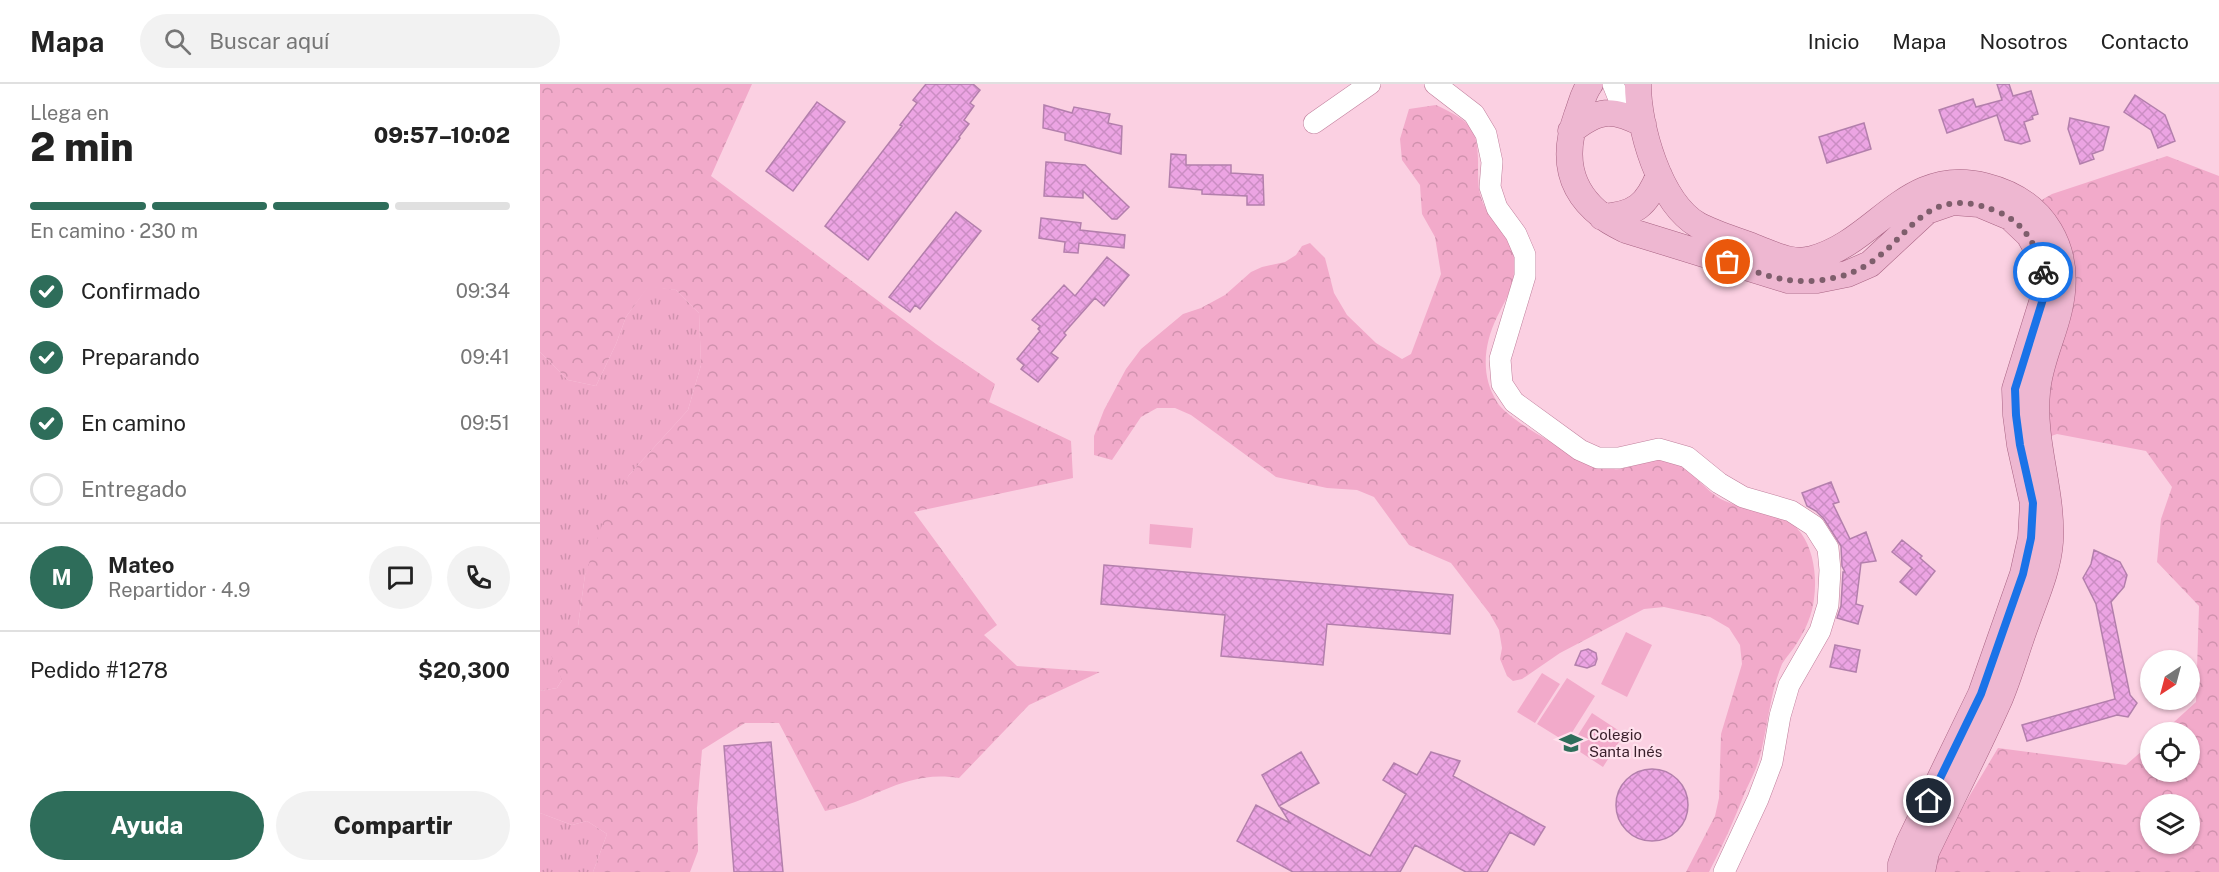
<!DOCTYPE html>
<html lang="es">
<head>
<meta charset="utf-8">
<style>
  body { margin:0; font-family:"Public Sans",sans-serif; background:#f2f2f2; color:#222; height:100vh; display:flex; flex-direction:column; font-size:22px; white-space:nowrap }
  * { box-sizing:border-box; margin:0 }
  p { font-size:20px; color:#767676 }
  .icon { flex:none; width:33px; height:33px; fill:none; stroke:currentColor; stroke-width:2; stroke-linecap:round; stroke-linejoin:round }
  .map { position:relative; flex:1; overflow:hidden }
  .panel { display:flex; flex-direction:column; background:#fff; width:540px }
  .panel>* { flex:none }
  .needle { width:39px; rotate:216deg }
  .fabs { position:absolute; left:1600px; top:566px; display:grid; gap:12px }
  .fabs a { display:grid; place-items:center; width:60px; height:60px; border-radius:50%; background:#fff; box-shadow:0 2px 4px #0004; font-size:30px }
  .pin { position:absolute; display:grid; place-items:center; width:51px; height:51px; color:#fff; margin:-26px; border:3px solid #fff; border-radius:50%; box-shadow:0 2px 6px #0007 }
  .courier { position:absolute; display:grid; place-items:center; width:60px; height:60px; margin:-30px; border:4px solid #1a73e8; border-radius:50%; background:#fff; color:#222; box-shadow:0 2px 8px #0007 }
  .overview em { font-style:normal; font-weight:800 }
  .overview div { display:flex; flex-direction:column-reverse }
  .overview { display:flex; align-items:center; justify-content:space-between; height:102px; padding:0 30px }
  h1 { font-size:39px; font-weight:800; line-height:45px }
  .bar { display:grid; grid-template-columns:repeat(4,1fr); gap:9px 6px; align-content:center; height:72px; padding:0 30px }
  .bar i { height:8px; border-radius:4px; background:#e0e0e0 }
  .bar .on { background:#2e6d5a }
  .bar p { grid-column:span 4 }
  .line { display:flex; align-items:center; gap:15px; padding:0 30px; border-top:2px solid #e0e0e0 }
  .line div { flex:1 }
  .round { display:grid; place-items:center; flex:none; width:63px; height:63px; border-radius:32px; background:#f2f2f2 }
  ol { padding:0 30px; list-style:none }
  li { display:flex; align-items:center; gap:18px; height:66px }
  li p { margin-inline-start:auto }
  li .icon { padding:6px; border-radius:50%; background:#2e6d5a; color:#fff; stroke-width:4 }
  li:last-child { color:#767676 }
  li i { width:33px; height:33px; border:3px solid #e0e0e0; border-radius:50% }
  .primary-button { display:flex; gap:12px; margin-top:auto; padding:12px 30px }
  .primary-button a { flex:1; height:69px; border-radius:36px; background:#2e6d5a; color:#fff; font-size:24px; font-weight:800; line-height:69px; text-align:center }
  .primary-button a+a { background:#f2f2f2; color:#222 }
  header { display:flex; align-items:center; gap:36px; box-sizing:border-box; height:84px; padding:0 30px; background:#fff; border-bottom:2px solid #e0e0e0 }
  header strong { font-size:28px }
  nav { display:flex; gap:33px; margin-inline-start:auto; font-size:21px }
  .search { width:420px; height:54px; background:#f2f2f2; display:flex; align-items:center; gap:15px; box-sizing:border-box; padding:0 21px; border-radius:33px; color:#767676; font-size:22px }
  main { display:flex; flex:1; min-height:0 }
  .map>svg:first-child { display:block }
  .grass { fill:url(#grass-tufts) }
  .forest { fill:url(#forest-crowns); fill-rule:evenodd }
  .garden { fill:#f2aaca }
  .building { fill:url(#building-cross-hatch); stroke:#b37fac; stroke-width:1.5 }
  .lines { fill:none; stroke-linecap:round; stroke-linejoin:round }
  .minor-casing { stroke:#c07f9c; stroke-width:22 }
  .major-casing { stroke:#a86383; stroke-width:27 }
  .minor { stroke:#fff; stroke-width:21 }
  .major { stroke:#eeb7d1; stroke-width:26 }
  .done { stroke:#7e5e6c; stroke-width:6; stroke-dasharray:0 10.8 }
  .route { stroke:#1a73e8; stroke-width:8 }
  .labels { text-anchor:middle; dominant-baseline:central; stroke-width:4.5; stroke-linejoin:round; paint-order:stroke }
  .poi-label { font-size:15px; fill:#3a202c; stroke:#ffe1ed; text-anchor:start }
</style>
</head>
<body>
<header>
<strong>Mapa</strong>
<div class="search"><svg class="icon" aria-label="search" viewBox="0 0 24 24"><circle cx="10" cy="10" r="6"/><path d="M15 15l6 6"/></svg>Buscar aquí</div>
<nav><a>Inicio</a><a>Mapa</a><a>Nosotros</a><a>Contacto</a></nav>
</header>
<main>
<section class="panel">
<div class="overview"><div><h1>2 min</h1><p>Llega en</p></div><em>09:57–10:02</em></div>
<div class="bar"><i class="on"></i><i class="on"></i><i class="on"></i><i></i><p>En camino · 230 m</p></div>
<ol>
<li><svg class="icon" aria-label="check" viewBox="0 0 24 24"><path d="M5 12l5 5 9-10"/></svg>Confirmado<p>09:34</p></li>
<li><svg class="icon" aria-label="check" viewBox="0 0 24 24"><path d="M5 12l5 5 9-10"/></svg>Preparando<p>09:41</p></li>
<li><svg class="icon" aria-label="check" viewBox="0 0 24 24"><path d="M5 12l5 5 9-10"/></svg>En camino<p>09:51</p></li>
<li><i></i>Entregado</li>
</ol>
<div class="line" style="height:108px"><b class="round" style="background:#2e6d5a;color:#fff">M</b><div><b>Mateo</b><p>Repartidor · 4.9</p></div><a class="round"><svg class="icon" aria-label="chat" viewBox="0 0 24 24"><path d="M4 5h16v11H9l-5 4z"/></svg></a><a class="round"><svg class="icon" aria-label="phone" viewBox="0 0 24 24"><path d="M5 4h4l2 5-3 2q2 4 5 5l2-3 5 2v4C11 20 4 13 5 4z"/></svg></a></div>
<div class="line" style="height:78px"><div>Pedido #1278</div><b>$20,300</b></div>
<div class="primary-button"><a>Ayuda</a><a>Compartir</a></div>
</section>
<div class="map">
<svg width="1679" height="788" viewBox="0 0 1679 788">
  <defs>
    <pattern id="grass-tufts" width="24" height="20" patternUnits="userSpaceOnUse" patternTransform="scale(1.5)"><rect width="24" height="20" fill="#f2aaca"/><path d="M3 7l-1-3M5 7V3M7 7l1-3M15 17l-1-3M17 17v-4M19 17l1-3" fill="none" stroke="#d092ae"/></pattern>
    <pattern id="forest-crowns" width="20" height="18" patternUnits="userSpaceOnUse" patternTransform="scale(1.5)"><rect width="20" height="18" fill="#f2aaca"/><path d="M2 6a3 3 0 1 1 6 0M12 15a3 3 0 1 1 6 0" fill="none" stroke="#d092ae"/></pattern>
    <pattern id="building-cross-hatch" width="8" height="8" patternUnits="userSpaceOnUse" patternTransform="scale(1.5)"><rect width="8" height="8" fill="#eca4e3"/><path d="M0 0l8 8M0 8l8-8" fill="none" stroke="#cb8dc3"/></pattern>
  </defs>
  <rect width="100%" height="100%" fill="#fbd0e2"/>
  <path class="grass" d="M108 202 136 206 159 229 161 281 148 326 89 391 45 491 38 542 22 596 17 604 0 607V268L28 296 56 302 76 260 86 233Z
    M0 729 32 741 47 737 67 750 53 788H0Z"/>
  <path class="forest" d="M0 0H212L171 92 396 260 455 300 449 318 531 357 533 394 374 428 457 541 444 551 477 582 560 588 489 621 419 694C365 685 334 717 285 727L239 639H205L162 666 157 724 158 767 150 788H53L67 750 47 737 32 741 0 729V607L17 604 22 596 6 560 38 542 45 491 63 438 89 391 148 326 161 281 159 229 136 206 108 203 86 233 76 260 56 302 28 296 0 268Z
    M896 21C930 37 939 44 938 83 938 92 938 102 940 110 948 143 978 142 974 189 973 204 964 219 957 233 944 260 940 291 957 318 970 339 1049 381 1074 385 1088 387 1109 373 1125 376 1152 380 1162 407 1185 417 1209 428 1244 426 1261 449 1274 467 1277 494 1274 515 1272 531 1266 545 1257 559 1253 566 1246 573 1242 580 1230 609 1228 642 1220 672 1217 684 1211 695 1206 706 1195 734 1183 761 1169 788H1146L1175 732 1179 714 1181 650 1202 580 1200 561 1189 544 1170 533 1124 523 1104 525 1020 569 982 595 973 597 967 592 960 575 962 564 959 546 950 530 911 479 869 461 834 413 817 406 787 404 736 393 651 331 635 324H617L601 333 572 376 554 371V352L564 326 586 285 601 265 643 230 661 224 685 211 711 188 722 183 745 178 756 171 762 162 770 159 785 174 794 209 807 231 836 259 862 275 871 270 901 190 895 153 882 130 880 101 862 76 860 55 869 25Z
    M1627 72 1679 92V788H1384L1458 664 1586 681 1611 659V687H1650V648H1623L1656 618 1659 522 1617 478 1621 435 1632 403 1606 367 1517 350 1497 357 1490 123 1512 110ZM1611 720H1650V759H1611Z"/>
  <path class="garden" d="M610 440 653 444 651 464 609 460Z
    M1086 548 1112 561 1087 613 1061 600Z
    M1002 589 1020 600 995 639 977 628Z
    M1027 594 1055 612 1026 658 997 640Z
    M1052 629 1084 650 1063 683 1031 662Z"/>
  <path class="building" d="M386 0H433L440 6 430 19 434 22 424 36 429 40 419 53 420 54 328 176 285 142 362 42 360 41 377 19 373 16Z
    M1457 0H1469L1473 12 1491 7 1498 30 1492 32 1493 35 1484 38 1490 57 1481 60 1465 56 1457 31 1407 49 1399 26 1433 15 1436 23 1462 16Z
    M1595 11 1625 31 1635 57 1618 64 1611 46 1584 28Z
    M277 18 305 38 253 107 226 87Z
    M504 21 532 29 534 23 570 30 568 39 582 42 581 70 525 56V49L503 44Z
    M1530 34 1569 43 1563 66 1552 70 1554 75 1540 80 1528 45Z
    M1324 39 1331 65 1287 79 1279 53Z
    M631 70 646 71V81H691V89L723 91 724 121H707V112L662 110V106L629 103Z
    M506 78 545 81 589 123 577 135H572L543 107V114L504 112Z
    M416 128 441 147 380 225 375 221 370 228 349 213Z
    M501 134 541 139 540 146 585 151 584 164 539 159 538 169 524 168 525 158 499 154Z
    M567 173 589 191 564 222 555 214 524 249 526 251 511 269 518 274 498 298 481 285 484 281 477 275 500 247 498 245 500 242 492 236 524 201 535 212Z
    M1291 398 1299 418 1293 420 1310 455 1326 448 1336 477 1321 479 1316 520 1323 522 1318 540 1297 534 1301 522 1303 488H1305L1302 482 1301 462 1284 435 1276 427 1267 422 1262 409Z
    M1362 456 1382 472 1380 474 1395 487 1376 511 1360 498 1372 484 1352 468Z
    M1554 466 1580 478 1587 491 1584 503 1571 518 1590 611 1597 619 1588 633 1577 631 1487 657 1482 641 1575 615 1556 520 1543 494 1551 480Z
    M564 481 913 511 910 550 787 540 783 581 681 572 685 531 561 520Z
    M1295 561 1320 566 1316 588 1290 583Z
    M1048 565 1056 569 1057 575 1055 581 1047 584 1035 581 1041 567Z
    M231 658 243 788H194L184 662Z
    M761 668 779 699 739 722 722 691Z
    M891 668 920 677 913 692 1005 743 994 761 970 748 947 788H926L875 761 860 788H753L697 757 716 721 750 739 740 723 830 772 866 710 843 696 854 679 877 691Z
    M1076 721a36 36 0 1 1 72 0a36 36 0 1 1-72 0Z"/>
  <g class="lines">
    <g class="minor-casing">
      <path id="minor" d="M895 0 934 30 946 50 952 78 950 103 957 124 976 150 985 171V192L960 275 962 300 974 318 1040 366 1058 374H1079L1119 365 1147 373 1179 399 1203 413 1251 427 1274 442 1288 464 1290 486 1288 521 1280 547 1249 601 1240 632 1232 678 1218 715 1184 788
        M1073 0 1085 30
        M774 39 830 0"/>
    </g>
    <g class="major-casing">
      <path id="major" d="M1050 0C1043 9 1041 21 1037 31 1023 70 1027 105 1062 132 1069 138 1078 142 1086 146L1248 196H1277L1307 190 1330 180 1387 127 1413 118 1439 120 1470 133 1489 151 1499 169 1504 192 1503 215 1475 305 1476 331 1480 361 1493 419 1491 454 1483 490 1441 610 1369 759 1361 780V788
        M1098 0C1098 42 1119 118 1158 141 1175 150 1196 156 1214 163 1233 170 1252 181 1272 175 1337 158 1366 82 1445 102 1505 117 1533 166 1519 226 1513 253 1499 280 1497 308 1492 359 1513 407 1510 458 1508 486 1495 514 1486 540 1477 564 1470 590 1460 614 1437 666 1411 716 1386 768L1382 788
        M1031 47C1058 25 1072 24 1103 40
        M1062 133C1095 131 1107 121 1119 91"/>
    </g>
    <use href="#minor" class="minor"/>
    <use href="#major" class="major"/>
  </g>
  <g class="lines">
    <path class="done" d="M1188 178C1207 184 1229 194 1249 196 1267 199 1291 196 1308 190 1370 168 1375 95 1456 127 1484 138 1496 160 1503 188"/>
    <path class="route" d="M1389 717 1441 610 1483 490 1491 454 1493 419 1480 361 1476 331 1475 305 1503 215V188"/>
  </g>
  <defs>
    <g id="school-bare" transform="scale(1.8)"><path d="M0-5L7-2L0 1L-7-2ZM-4 1L0 2.5L4 1V4Q0 6-4 4Z" fill="#2e6d5a" stroke="#ffe1ed" stroke-width="2.5" paint-order="stroke"/></g>
  </defs>
  <g fill-rule="evenodd">
    <use href="#school-bare" x="1031" y="659"/>
  </g>
  <g class="labels">
    <g class="poi-label">
      <text x="1049" y="650">Colegio<tspan x="1049" dy="17">Santa Inés</tspan></text>
    </g>
  </g>
</svg>
<div class="fabs">
<a><svg class="needle" viewBox="-14 -14 28 28"><path d="M0-13l5 13h-10z" fill="#e53935"/><path d="M0 13l5-13h-10z" fill="#767676"/></svg></a>
<a><svg class="icon" aria-label="locate" viewBox="0 0 24 24"><circle cx="12" cy="12" r="6"/><path d="M12 2v4M12 18v4M2 12h4M18 12h4"/></svg></a>
<a><svg class="icon" aria-label="layers" viewBox="0 0 24 24"><path d="M12 4l9 5-9 5-9-5zM3 14l9 5 9-5"/></svg></a>
</div>
<div class="pin" style="left:1188px;top:178px;background:#ea580c"><svg class="icon" aria-label="bag" viewBox="0 0 24 24"><path d="M5 8h14l-1 12H6zM9 8a3 3 0 0 1 6 0"/></svg></div>
<div class="pin" style="left:1389px;top:717px;background:#1f2937"><svg class="icon" aria-label="home" viewBox="0 0 24 24"><path d="M3 11l9-7 9 7M6 9v11h12V9"/></svg></div>
<div class="courier" style="left:1503px;top:188px"><svg class="icon" aria-label="bike" viewBox="0 0 24 24"><circle cx="6" cy="16" r="4"/><circle cx="18" cy="16" r="4"/><path d="M6 16l4-8h5l3 8M10 8l3 8H6M13 5h3"/></svg></div>
</div>
</main>
</body>
</html>
